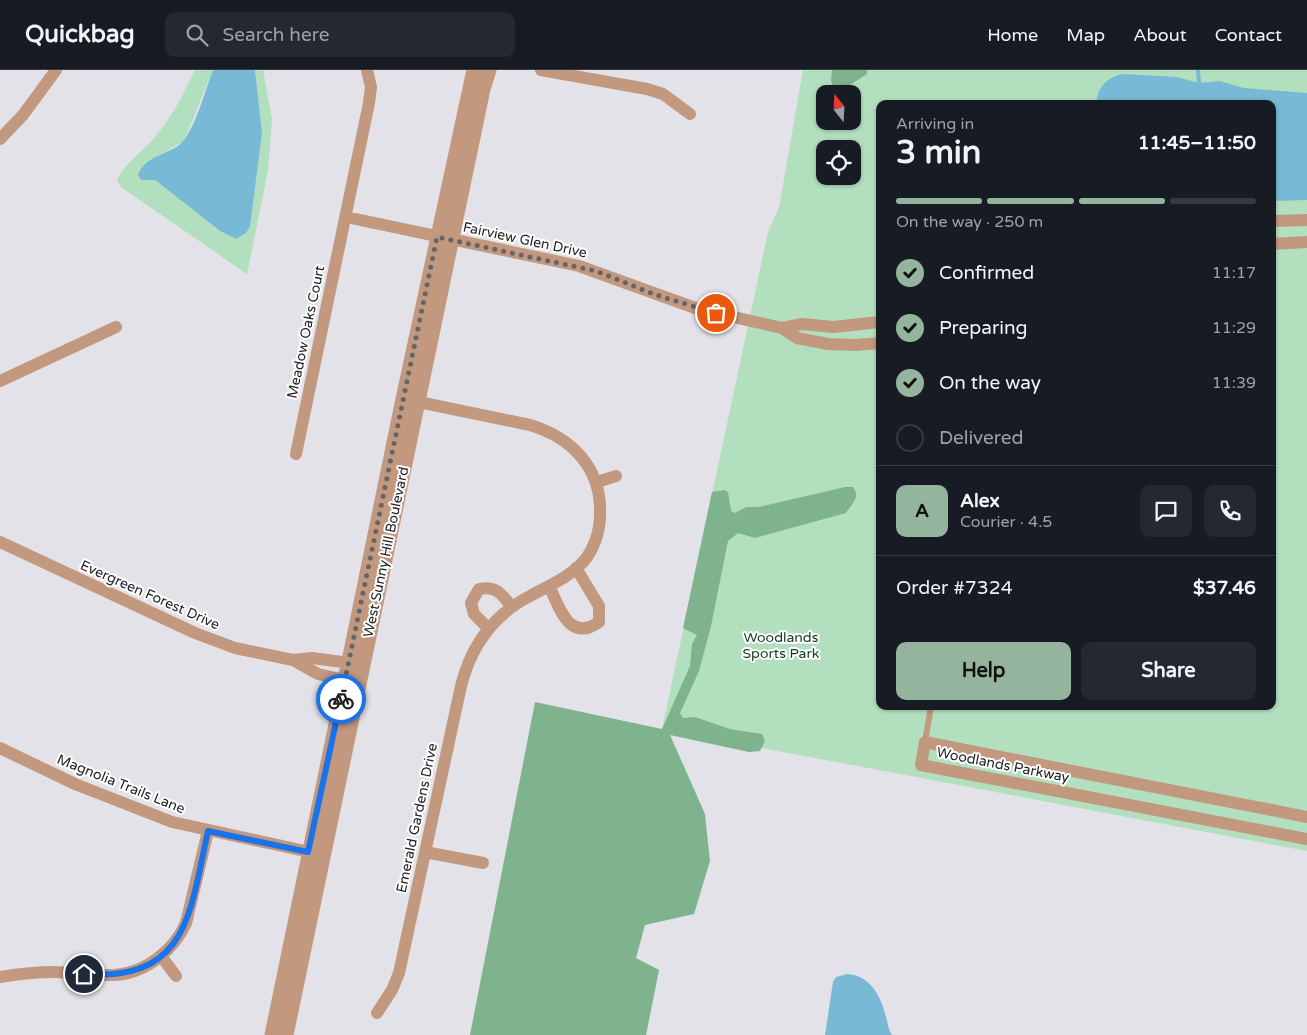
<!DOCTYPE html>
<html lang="en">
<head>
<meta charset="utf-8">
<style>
  body { margin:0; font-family:"Varela Round",sans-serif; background:#242831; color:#f1f3f6; height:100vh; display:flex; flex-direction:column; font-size:19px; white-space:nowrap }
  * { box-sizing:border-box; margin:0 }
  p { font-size:16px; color:#9ea1a6 }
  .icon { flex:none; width:28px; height:28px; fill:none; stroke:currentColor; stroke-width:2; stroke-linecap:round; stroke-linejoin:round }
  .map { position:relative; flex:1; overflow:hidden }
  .side { position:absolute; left:876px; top:30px; width:400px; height:610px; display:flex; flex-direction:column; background:#171b24; border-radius:10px; box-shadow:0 1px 4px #0004 }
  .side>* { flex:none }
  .needle { width:32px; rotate:342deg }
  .controls { position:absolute; left:816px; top:15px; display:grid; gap:10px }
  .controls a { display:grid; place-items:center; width:45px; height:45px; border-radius:10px; background:#171b24; box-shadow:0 1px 4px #0004; font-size:25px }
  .pin { position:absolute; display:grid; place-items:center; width:42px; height:42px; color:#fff; margin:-21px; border:2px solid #fff; border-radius:50%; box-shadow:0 1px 5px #0007 }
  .courier { position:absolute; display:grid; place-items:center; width:50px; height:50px; margin:-25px; border:4px solid #1a73e8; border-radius:50%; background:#fff; color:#222; box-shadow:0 1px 6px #0007 }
  .overview em { font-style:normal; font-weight:700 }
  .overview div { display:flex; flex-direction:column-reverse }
  .overview { display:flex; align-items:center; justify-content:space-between; height:85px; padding:0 20px }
  h1 { font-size:32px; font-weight:700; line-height:38px }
  .bar { display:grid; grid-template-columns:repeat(4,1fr); gap:8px 5px; align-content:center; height:60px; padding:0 20px }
  .bar i { height:6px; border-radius:4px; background:#363941 }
  .bar .selected { background:#95b49d }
  .bar p { grid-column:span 4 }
  .line { display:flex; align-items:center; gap:12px; padding:0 20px; border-top:1px solid #363941 }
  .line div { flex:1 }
  .round { display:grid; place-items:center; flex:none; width:52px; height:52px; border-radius:10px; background:#242831 }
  ol { padding:0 20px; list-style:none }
  li { display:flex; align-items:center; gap:15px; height:55px }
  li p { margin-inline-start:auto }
  li .icon { padding:5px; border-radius:50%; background:#95b49d; color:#111; stroke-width:4 }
  li:last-child { color:#9ea1a6 }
  li i { width:28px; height:28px; border:2px solid #363941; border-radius:50% }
  .cta { display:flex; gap:10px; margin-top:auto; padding:10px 20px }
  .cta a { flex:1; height:58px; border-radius:10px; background:#95b49d; color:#111; font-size:20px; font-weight:700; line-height:58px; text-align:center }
  .cta a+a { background:#242831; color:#f1f3f6 }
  header { display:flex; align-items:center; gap:30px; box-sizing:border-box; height:70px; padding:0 25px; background:#171b24; border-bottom:1px solid #363941 }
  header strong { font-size:24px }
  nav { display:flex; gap:28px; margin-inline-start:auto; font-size:18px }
  .search { width:350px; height:45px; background:#242831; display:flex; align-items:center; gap:12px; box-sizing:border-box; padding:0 18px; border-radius:10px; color:#9ea1a6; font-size:19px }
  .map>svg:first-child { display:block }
  .green { fill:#b2dfbe; fill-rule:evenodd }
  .forest { fill:#7eb38d }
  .water { fill:#78bad6 }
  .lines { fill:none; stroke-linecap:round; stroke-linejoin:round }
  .stream { stroke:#78bad6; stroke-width:4 }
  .service { stroke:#c2987e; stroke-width:6 }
  .minor { stroke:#c2987e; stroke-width:12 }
  .tertiary { stroke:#c2987e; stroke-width:15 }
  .done { stroke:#656569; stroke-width:5; stroke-dasharray:0 9 }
  .route { stroke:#1a73e8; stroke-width:6 }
  .labels { text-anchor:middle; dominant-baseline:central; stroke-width:4; stroke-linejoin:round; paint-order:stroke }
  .street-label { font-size:14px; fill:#222224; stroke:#fff }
  .park-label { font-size:14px; fill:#113b21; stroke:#fff }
</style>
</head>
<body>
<header>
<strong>Quickbag</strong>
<div class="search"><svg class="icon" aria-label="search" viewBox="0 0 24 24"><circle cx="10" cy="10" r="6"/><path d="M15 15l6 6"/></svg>Search here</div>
<nav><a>Home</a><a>Map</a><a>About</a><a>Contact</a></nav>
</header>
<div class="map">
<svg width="1307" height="965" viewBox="0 0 1307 965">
  <rect width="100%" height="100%" fill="#e2e2e8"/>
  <path class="green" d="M195 0H213L184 71 149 91 141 110H155L220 161 236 169 246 163 250 156 262 63 255 0H263L272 49 268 101 247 204 121 117 117 110C125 92 143 82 155 67 172 47 184 23 195 0Z
    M803 0H1307V781L662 659 768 162 779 138ZM825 24H852V51H825ZM880 34H1272V636H880ZM825 79H852V106H825Z"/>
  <path class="forest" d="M832 0H867V4L836 24 831 11Z
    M845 417H853C861 428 851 434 846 443L755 468 738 463 728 471 711 556 699 601 680 643 683 648 695 647 730 659 762 664 765 671 760 681 749 682 670 665 705 744 710 791 694 844 645 855 636 888 659 900 646 965H470L535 632 662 659 690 596 692 574 697 565 683 558 712 422 725 420 728 422 731 441 735 443 746 437H759Z"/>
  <path class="water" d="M213 0H255L262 63 250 157 246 163 236 169 220 161 155 110H141L138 105C146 83 173 85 184 70 197 52 205 21 213 0Z
    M1124 4 1177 7 1199 13 1219 11 1244 18 1307 23V130L1273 131 1272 34H1097C1096 17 1109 6 1124 4Z
    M847 904C870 905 881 926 886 947 888 954 888 959 892 965H825L833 912 836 907Z"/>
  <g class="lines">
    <path class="stream" d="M1198 1 1199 13"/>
    <path class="service" d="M925 672 931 636"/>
    <path class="minor" d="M541 0 647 19 663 24 690 44
      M0 69 23 45 56 0
      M346 147 579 196 698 239 782 258 797 268 828 274 855 275 880 273
      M1272 151 1307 150
      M1272 174 1307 172
      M782 258 802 254 833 257 880 252
      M0 311 116 257
      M296 384 369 33 371 17 367 0
      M597 412 616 406
      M0 472 195 563 235 578 293 590 318 604 354 612
      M549 516C560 538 569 573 599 552V536L576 498
      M488 558 474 544 471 533 479 519C497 515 502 525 512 537
      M293 590 312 588 357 594
      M0 678 75 714 172 752 319 784
      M1307 747 925 672 921 695 1307 769
      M425 782 483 793
      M161 886 176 906
      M0 907C18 904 36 902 54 902 74 902 95 906 115 905 146 903 174 880 186 853L208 761
      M377 943 392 920 399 903 461 616C471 576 493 545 530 526 548 516 570 507 584 491 594 479 600 461 600 445 602 399 573 368 530 355L409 330"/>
    <path class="tertiary" d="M272 965 403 329 474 0
      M286 965 483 19 489 0"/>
  </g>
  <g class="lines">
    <path class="done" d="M341 629 437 167 596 201 656 225 716 243"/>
    <path class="route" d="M84 904C189 912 190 841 208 761L308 782 341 629"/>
  </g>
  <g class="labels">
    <g class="street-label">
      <text transform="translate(525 170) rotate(12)">Fairview Glen Drive</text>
      <text transform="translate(306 262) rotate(-78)">Meadow Oaks Court</text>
      <text transform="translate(386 482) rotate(-78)">West Sunny Hill Boulevard</text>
      <text transform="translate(150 525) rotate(24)">Evergreen Forest Drive</text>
      <text transform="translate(1003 695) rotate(11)">Woodlands Parkway</text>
      <text transform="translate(121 714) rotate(22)">Magnolia Trails Lane</text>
      <text transform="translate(417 748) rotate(-78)">Emerald Gardens Drive</text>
    </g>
    <g class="park-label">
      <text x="781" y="567">Woodlands<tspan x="781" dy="16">Sports Park</tspan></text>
    </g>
  </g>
</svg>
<div class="controls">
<a><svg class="needle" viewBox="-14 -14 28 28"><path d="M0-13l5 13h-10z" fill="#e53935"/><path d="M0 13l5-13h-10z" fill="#9ea1a6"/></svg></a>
<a><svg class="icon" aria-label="locate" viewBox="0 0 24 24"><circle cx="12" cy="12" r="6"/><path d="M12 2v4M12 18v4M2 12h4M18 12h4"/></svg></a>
</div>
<div class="pin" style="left:716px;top:243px;background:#ea580c"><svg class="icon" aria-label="bag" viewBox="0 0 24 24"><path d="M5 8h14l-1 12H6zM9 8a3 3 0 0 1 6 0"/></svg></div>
<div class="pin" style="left:84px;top:904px;background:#1f2937"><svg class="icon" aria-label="home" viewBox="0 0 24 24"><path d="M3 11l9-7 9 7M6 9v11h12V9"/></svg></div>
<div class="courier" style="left:341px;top:629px"><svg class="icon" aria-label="bike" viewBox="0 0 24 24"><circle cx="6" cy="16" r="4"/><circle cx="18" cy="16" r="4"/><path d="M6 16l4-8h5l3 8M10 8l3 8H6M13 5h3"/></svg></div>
<section class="side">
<div class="overview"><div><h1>3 min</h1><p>Arriving in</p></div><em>11:45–11:50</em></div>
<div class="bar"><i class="selected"></i><i class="selected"></i><i class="selected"></i><i></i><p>On the way · 250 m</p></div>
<ol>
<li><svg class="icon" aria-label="check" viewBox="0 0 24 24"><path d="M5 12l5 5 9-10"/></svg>Confirmed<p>11:17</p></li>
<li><svg class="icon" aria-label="check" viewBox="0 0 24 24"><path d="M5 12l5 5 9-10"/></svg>Preparing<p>11:29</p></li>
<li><svg class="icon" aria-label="check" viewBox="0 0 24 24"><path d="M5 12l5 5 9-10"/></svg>On the way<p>11:39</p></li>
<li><i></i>Delivered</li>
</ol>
<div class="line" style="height:90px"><b class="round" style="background:#95b49d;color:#111">A</b><div><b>Alex</b><p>Courier · 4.5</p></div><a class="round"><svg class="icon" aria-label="chat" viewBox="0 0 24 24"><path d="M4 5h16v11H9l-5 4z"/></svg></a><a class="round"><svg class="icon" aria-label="phone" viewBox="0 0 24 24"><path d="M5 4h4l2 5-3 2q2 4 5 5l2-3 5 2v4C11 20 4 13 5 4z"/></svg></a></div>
<div class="line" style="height:65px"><div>Order #7324</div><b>$37.46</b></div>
<div class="cta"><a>Help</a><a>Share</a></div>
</section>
</div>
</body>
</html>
